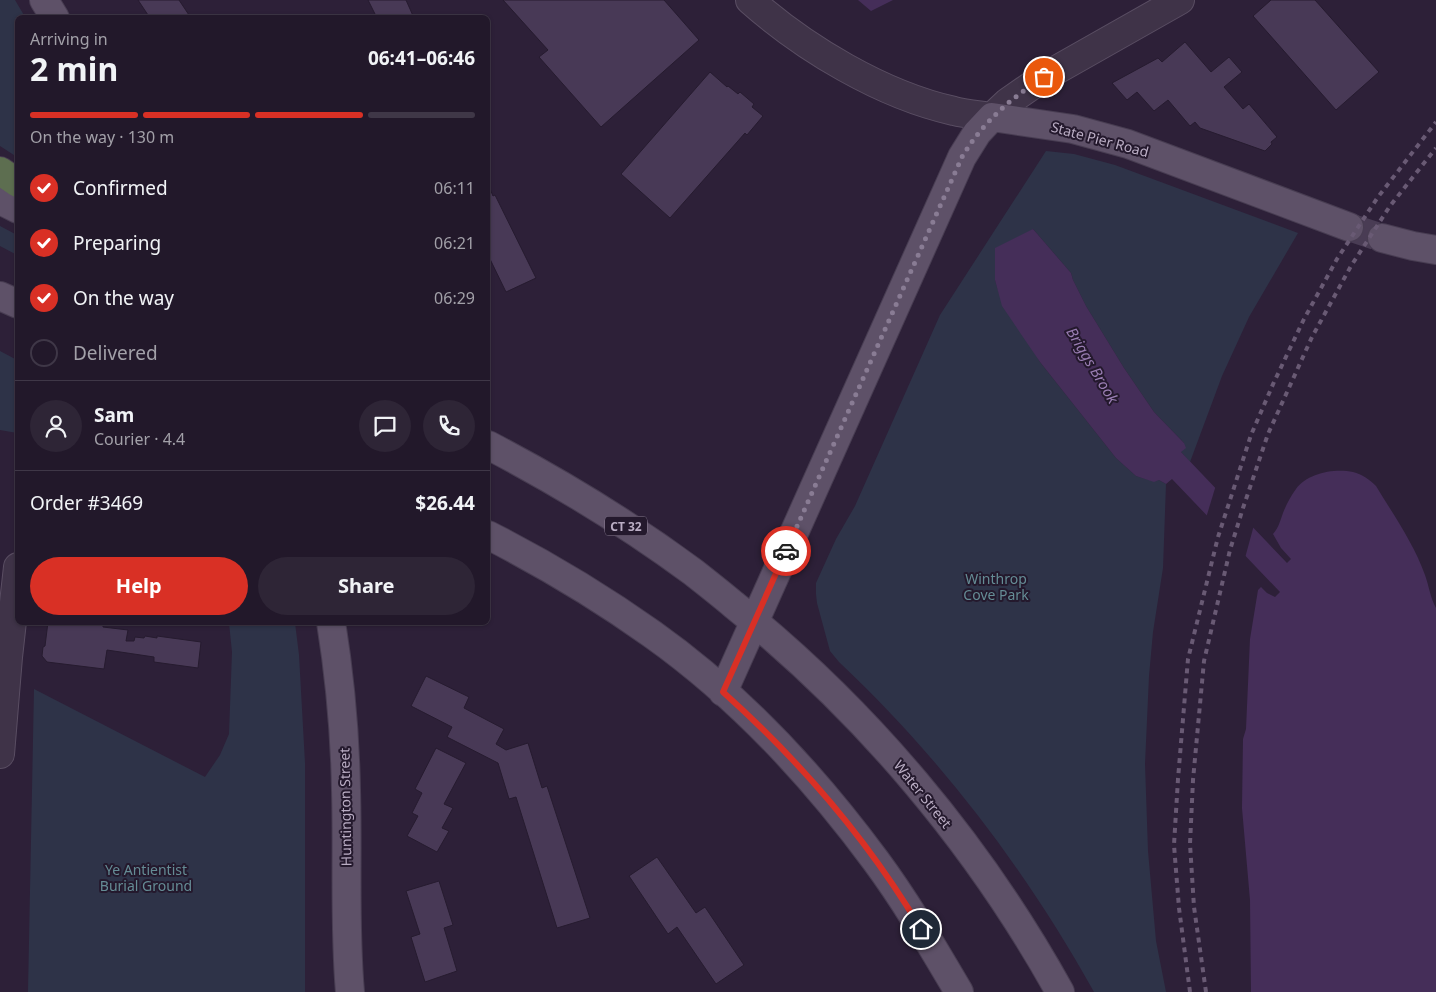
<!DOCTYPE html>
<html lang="en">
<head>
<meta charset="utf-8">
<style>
  body { margin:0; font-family:"Noto Sans",sans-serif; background:#2e2536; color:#f1f3f6; height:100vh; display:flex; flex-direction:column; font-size:19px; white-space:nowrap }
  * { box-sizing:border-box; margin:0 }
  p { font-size:16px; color:#a2a0a8 }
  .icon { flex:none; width:28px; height:28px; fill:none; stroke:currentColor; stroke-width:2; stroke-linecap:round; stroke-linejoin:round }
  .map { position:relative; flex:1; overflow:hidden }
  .side { position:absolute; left:15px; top:15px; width:475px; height:610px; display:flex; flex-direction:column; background:#22182a; border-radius:8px; box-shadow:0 1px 4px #0004,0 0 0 1px #3f3747 }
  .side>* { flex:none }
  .pin { position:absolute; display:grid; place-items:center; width:42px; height:42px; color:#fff; margin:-21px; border:2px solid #fff; border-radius:50%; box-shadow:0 1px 5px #0007 }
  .courier { position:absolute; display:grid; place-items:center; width:50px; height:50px; margin:-25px; border:4px solid #d93025; border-radius:50%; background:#fff; color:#222; box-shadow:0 1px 6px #0007 }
  .headline em { font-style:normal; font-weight:700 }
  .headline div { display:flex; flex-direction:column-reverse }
  .headline { display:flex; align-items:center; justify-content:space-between; height:85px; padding:0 15px }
  h1 { font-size:32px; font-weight:700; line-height:38px }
  .bar { display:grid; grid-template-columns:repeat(4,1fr); gap:8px 5px; align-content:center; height:60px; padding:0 15px }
  .bar i { height:6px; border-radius:4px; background:#3f3747 }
  .bar .on { background:#d93025 }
  .bar p { grid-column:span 4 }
  .line { display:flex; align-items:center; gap:12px; padding:0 15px; border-top:1px solid #3f3747 }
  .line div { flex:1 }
  .round { display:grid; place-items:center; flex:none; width:52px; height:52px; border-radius:26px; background:#2e2536 }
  ol { padding:0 15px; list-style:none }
  li { display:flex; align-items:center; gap:15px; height:55px }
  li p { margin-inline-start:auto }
  li .icon { padding:5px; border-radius:50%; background:#d93025; color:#fff; stroke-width:4 }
  li:last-child { color:#a2a0a8 }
  li i { width:28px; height:28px; border:2px solid #3f3747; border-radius:50% }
  .primary-button { display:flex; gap:10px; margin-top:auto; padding:10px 15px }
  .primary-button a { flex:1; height:58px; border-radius:30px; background:#d93025; color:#fff; font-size:20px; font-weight:700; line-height:58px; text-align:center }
  .primary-button a+a { background:#2e2536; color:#f1f3f6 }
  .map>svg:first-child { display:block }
  .green { fill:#2e3348 }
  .water { fill:#452e59 }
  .pier { fill:#2d2038 }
  .building { fill:#483956; stroke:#261b2f }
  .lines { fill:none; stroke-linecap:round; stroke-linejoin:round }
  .major-tunnel { stroke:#493c54; stroke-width:28; stroke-dasharray:28 14; stroke-linecap:butt }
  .minor-casing { stroke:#5a4e63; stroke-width:30 }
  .major-casing { stroke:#483d52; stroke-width:30 }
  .highway-casing { stroke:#473b50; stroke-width:30 }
  .minor { stroke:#3f3348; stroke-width:28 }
  .major { stroke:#5e5168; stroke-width:28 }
  .highway { stroke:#5d6e50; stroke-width:28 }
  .rail { stroke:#695a74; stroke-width:4; stroke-dasharray:5 5; stroke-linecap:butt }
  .done { stroke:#897c94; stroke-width:5; stroke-dasharray:0 9 }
  .route { stroke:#d93025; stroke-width:6 }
  .labels { text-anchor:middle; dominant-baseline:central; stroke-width:4; stroke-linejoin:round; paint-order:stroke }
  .shield { fill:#24192d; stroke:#8e8197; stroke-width:1 }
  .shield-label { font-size:12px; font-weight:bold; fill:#bbaec5 }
  .street-label { font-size:14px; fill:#bbaec5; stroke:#24192d }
  .park-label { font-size:14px; fill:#658c95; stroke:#24192d }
  .water-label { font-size:15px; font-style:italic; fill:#997db2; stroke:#24192d }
</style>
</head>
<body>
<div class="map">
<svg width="1436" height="992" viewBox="0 0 1436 992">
  <rect width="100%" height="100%" fill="#2d2038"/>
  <path class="green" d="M0 0H15L25 17 18 18 17 157 0 146Z
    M1046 151 1074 154 1115 165 1298 233 1249 317 1222 376 1190 462 1181 452 1184 443 1154 412 1124 368 1086 306 1073 280 1071 273 1033 229 996 270 995 280 999 293 1040 362 1116 458 1136 476 1153 481 1159 480 1166 484 1163 568 1153 632 1149 676 1145 764 1148 851 1156 941 1166 992H1094C1026 870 941 758 839 662L830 651 817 603 816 594V583L836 539 855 506 940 315Z
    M0 226 17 235V255L0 246Z
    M0 351 17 360V433L0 430Z
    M229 623H295L299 655 305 763V992H28L34 689 205 777 220 755 229 734 232 652Z"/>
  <path class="water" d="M858 0H893L871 11Z
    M1033 229 1071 273 1073 280 1086 306 1124 368 1154 412 1184 443 1186 448 1181 452 1287 563 1291 559 1281 548 1273 534C1279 527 1280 521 1283 513 1286 505 1291 496 1296 489 1307 473 1335 468 1353 472 1362 474 1370 480 1376 486 1393 514 1414 544 1425 575 1429 586 1430 597 1436 608V992H1251L1250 900 1242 808 1243 739 1246 729 1250 639 1258 590 1261 587 1267 593 1275 597 1280 592 1172 479 1166 484 1159 480 1154 482 1136 476 1116 458 1040 362 1002 306 995 280V248Z"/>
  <path class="pier" d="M1216 485 1254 525 1245 558 1206 518Z"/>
  <path class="building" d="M138 0H179L191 18H150Z
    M368 0H406L414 18H377Z
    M503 0H664L699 40 601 127 539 57 548 50Z
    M1271 0H1315L1379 72 1336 110 1253 16Z
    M1185 42 1211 72 1229 57 1242 72 1224 87 1243 109 1249 104 1277 137 1271 142 1272 144 1265 151 1200 128 1195 122 1190 126 1168 100 1154 111 1137 92 1127 100 1112 83 1158 58 1162 62Z
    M710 72 727 87 728 86 738 94 740 92 754 104 752 107 763 116 747 135 745 133 670 218 621 174Z
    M488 184 493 196 495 195 536 278 506 292 488 255Z
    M48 622H73L87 625 88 622 103 624V627L128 630 126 641H134L135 637 144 638 145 636 157 638V636L201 642 198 668 154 662V657L107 650 104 669 47 662 42 656 43 647 45 646Z
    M426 676 469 697 464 708 504 729 496 744 506 750 528 743 542 788 547 786 590 918 557 928 516 797 509 799 498 763 447 737 452 727 411 706Z
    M436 748 466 763 444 804 453 808 442 828 449 831 437 852 407 836 418 816 412 813 422 793 415 789Z
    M657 857 696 913 705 907 744 965 716 984 677 927 668 934 629 876Z
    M439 881 453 925 444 928 457 971 425 982 411 937 420 934 406 891Z"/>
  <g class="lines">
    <path class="major-tunnel" d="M1349 227 1382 238"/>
    <g class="minor-casing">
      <path id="minor" d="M750 0C804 48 882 95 954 111 966 114 979 115 992 117L1008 102 1044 77 1180 0
        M0 754 8 657 18 567"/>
    </g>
    <g class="major-casing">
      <path id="major" d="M44 0 55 18
        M0 200 18 209
        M1382 238 1413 246 1436 250
        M0 296 18 304
        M488 445C559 482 628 524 693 572 707 583 721 594 734 605 866 711 978 844 1060 992
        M488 535C545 564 600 597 652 634 738 695 814 777 876 861 907 903 933 948 959 992
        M331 622C340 678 345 734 346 790 348 857 344 925 350 992
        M723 692 962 157 977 133 992 117 1073 129 1128 144 1349 227"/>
    </g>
    <g class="highway-casing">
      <path id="highway" d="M0 171 18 183"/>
    </g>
    <use href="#minor" class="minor"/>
    <use href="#major" class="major"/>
    <use href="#highway" class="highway"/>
    <path class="rail" d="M1190 992 1179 908 1174 845 1178 779 1188 659 1218 537 1251 435 1274 382 1304 319 1337 259 1378 197 1436 122
      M1206 992 1194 907 1190 844 1193 780 1204 661 1230 550 1243 508 1268 434 1312 337 1351 266 1390 206 1436 148"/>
  </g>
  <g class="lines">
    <path class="done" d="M786 551 962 157C982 123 1011 98 1044 77"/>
    <path class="route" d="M786 551 723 692C800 761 868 840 921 929"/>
  </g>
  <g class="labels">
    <rect class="shield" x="605" y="516.5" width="42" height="19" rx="4"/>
    <g class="shield-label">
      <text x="626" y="526">CT 32</text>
    </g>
    <g class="street-label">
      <text transform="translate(1100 139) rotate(15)">State Pier Road</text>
      <text transform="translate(923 794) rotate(51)">Water Street</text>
      <text transform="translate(345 807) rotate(-91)">Huntington Street</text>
    </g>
    <g class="park-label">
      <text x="996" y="578">Winthrop<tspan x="996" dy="16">Cove Park</tspan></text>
      <text x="146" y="869">Ye Antientist<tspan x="146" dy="16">Burial Ground</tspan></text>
    </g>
    <g class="water-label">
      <text transform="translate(1093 365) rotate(59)">Briggs Brook</text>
    </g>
  </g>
</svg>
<div class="pin" style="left:1044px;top:77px;background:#ea580c"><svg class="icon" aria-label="bag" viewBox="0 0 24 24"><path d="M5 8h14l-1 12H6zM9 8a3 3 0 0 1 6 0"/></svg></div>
<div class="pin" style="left:921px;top:929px;background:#1f2937"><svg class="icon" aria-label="home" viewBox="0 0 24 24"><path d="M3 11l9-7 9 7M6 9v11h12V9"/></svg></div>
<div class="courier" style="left:786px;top:551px"><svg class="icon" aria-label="car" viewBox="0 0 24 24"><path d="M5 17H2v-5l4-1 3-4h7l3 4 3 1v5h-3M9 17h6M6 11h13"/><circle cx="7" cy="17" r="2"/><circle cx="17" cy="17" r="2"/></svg></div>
<section class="side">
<div class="headline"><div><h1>2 min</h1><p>Arriving in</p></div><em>06:41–06:46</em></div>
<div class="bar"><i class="on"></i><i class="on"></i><i class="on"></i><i></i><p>On the way · 130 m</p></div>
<ol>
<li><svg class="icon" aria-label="check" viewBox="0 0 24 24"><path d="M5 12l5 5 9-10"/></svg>Confirmed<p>06:11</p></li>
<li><svg class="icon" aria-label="check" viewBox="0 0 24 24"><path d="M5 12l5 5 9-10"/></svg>Preparing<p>06:21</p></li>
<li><svg class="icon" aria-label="check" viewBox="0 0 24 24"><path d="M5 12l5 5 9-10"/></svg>On the way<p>06:29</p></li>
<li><i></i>Delivered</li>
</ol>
<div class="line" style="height:90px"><a class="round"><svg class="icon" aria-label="person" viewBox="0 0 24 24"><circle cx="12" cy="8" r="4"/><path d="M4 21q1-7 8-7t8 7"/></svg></a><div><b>Sam</b><p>Courier · 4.4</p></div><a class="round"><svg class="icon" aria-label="chat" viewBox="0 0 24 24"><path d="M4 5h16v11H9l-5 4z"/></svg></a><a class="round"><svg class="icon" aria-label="phone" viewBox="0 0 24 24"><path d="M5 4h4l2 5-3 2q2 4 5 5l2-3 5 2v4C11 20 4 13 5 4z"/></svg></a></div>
<div class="line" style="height:65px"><div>Order #3469</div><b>$26.44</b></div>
<div class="primary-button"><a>Help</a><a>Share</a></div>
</section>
</div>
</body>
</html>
